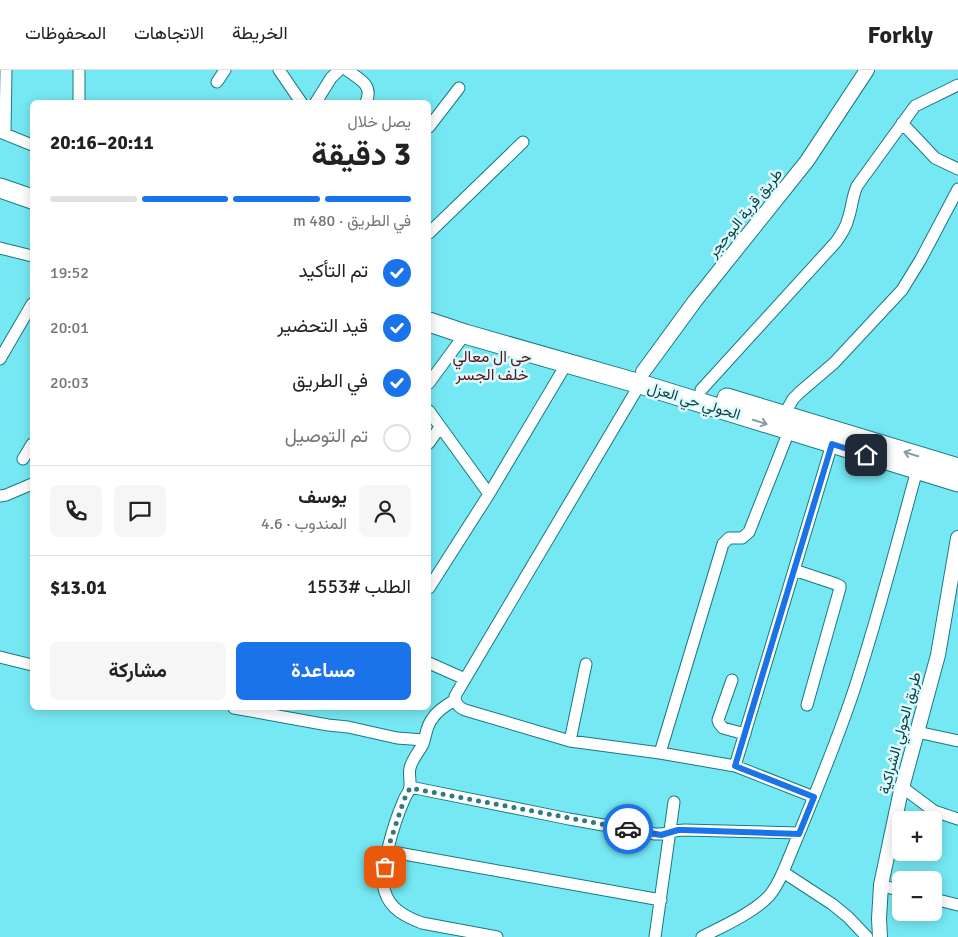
<!DOCTYPE html>
<html lang="ar">
<head>
<meta charset="utf-8">
<style>
  body { margin:0; font-family:Signika,Vazirmatn,sans-serif; background:#f6f6f6; color:#222; direction:rtl; height:100vh; display:flex; flex-direction:column; font-size:19px; white-space:nowrap }
  * { box-sizing:border-box; margin:0 }
  p { font-size:16px; color:#767676 }
  .icon { flex:none; width:28px; height:28px; fill:none; stroke:currentColor; stroke-width:2; stroke-linecap:round; stroke-linejoin:round }
  .map { position:relative; flex:1; overflow:hidden; direction:ltr }
  .sheet { position:absolute; left:30px; top:30px; width:401px; height:610px; display:flex; flex-direction:column; background:#fff; border-radius:8px; box-shadow:0 2px 12px #0003; direction:rtl }
  .sheet>* { flex:none }
  .buttons { position:absolute; left:892px; top:741px; display:grid; gap:10px }
  .buttons a { display:grid; place-items:center; width:50px; height:50px; border-radius:8px; background:#fff; box-shadow:0 2px 12px #0003; font-size:25px }
  .pin { position:absolute; display:grid; place-items:center; width:42px; height:42px; color:#fff; margin:-21px; border-radius:10px; box-shadow:0 2px 8px #0006 }
  .courier { position:absolute; display:grid; place-items:center; width:50px; height:50px; margin:-25px; border:4px solid #1a73e8; border-radius:50%; background:#fff; color:#222; box-shadow:0 1px 6px #0007 }
  .summary em { font-style:normal; font-weight:700 }
  .summary div { display:flex; flex-direction:column-reverse }
  .summary { display:flex; align-items:center; justify-content:space-between; height:85px; padding:0 20px }
  h1 { font-size:32px; font-weight:700; line-height:38px }
  .bar { display:grid; grid-template-columns:repeat(4,1fr); gap:8px 5px; align-content:center; height:60px; padding:0 20px }
  .bar i { height:6px; border-radius:4px; background:#e0e0e0 }
  .bar .on { background:#1a73e8 }
  .bar p { grid-column:span 4 }
  .line { display:flex; align-items:center; gap:12px; padding:0 20px; border-top:1px solid #e0e0e0 }
  .line div { flex:1 }
  .round { display:grid; place-items:center; flex:none; width:52px; height:52px; border-radius:8px; background:#f6f6f6 }
  ol { padding:0 20px; list-style:none }
  li { display:flex; align-items:center; gap:15px; height:55px }
  li p { margin-inline-start:auto }
  li .icon { padding:5px; border-radius:50%; background:#1a73e8; color:#fff; stroke-width:4 }
  li:last-child { color:#767676 }
  li i { width:28px; height:28px; border:2px solid #e0e0e0; border-radius:50% }
  .button { display:flex; gap:10px; margin-top:auto; padding:10px 20px }
  .button a { flex:1; height:58px; border-radius:8px; background:#1a73e8; color:#fff; font-size:20px; font-weight:700; line-height:58px; text-align:center }
  .button a+a { background:#f6f6f6; color:#222 }
  header { display:flex; align-items:center; gap:30px; box-sizing:border-box; height:70px; padding:0 25px; background:#fff; border-bottom:1px solid #e0e0e0 }
  header strong { font-size:24px }
  nav { display:flex; gap:28px; margin-inline-start:auto; font-size:18px }
  .map>svg:first-child { display:block }
  .lines { fill:none; stroke-linecap:round; stroke-linejoin:round }
  .minor-casing { stroke:#187981; stroke-width:13 }
  .tertiary-casing { stroke:#187981; stroke-width:16 }
  .trunk-casing { stroke:#187981; stroke-width:21 }
  .minor { stroke:#fff; stroke-width:11 }
  .tertiary { stroke:#fff; stroke-width:14 }
  .trunk { stroke:#fff; stroke-width:19 }
  .oneway { stroke:#849ea1 }
  .done { stroke:#2f7a81; stroke-width:5; stroke-dasharray:0 9 }
  .route { stroke:#1a73e8; stroke-width:6 }
  .labels { text-anchor:middle; dominant-baseline:central; stroke-width:5; stroke-linejoin:round; paint-order:stroke }
  .street-label { font-size:15px; fill:#093e43; stroke:#ddfbfe }
  .neighbourhood-label { font-size:16px; fill:#591416; stroke:#ddfbfe }
</style>
</head>
<body>
<header>
<strong>Forkly</strong>
<nav><a>الخريطة</a><a>الاتجاهات</a><a>المحفوظات</a></nav>
</header>
<div class="map">
<svg width="958" height="867" viewBox="0 0 958 867">
  <rect width="100%" height="100%" fill="#76e8f3"/>
  <g class="lines">
    <g class="minor-casing">
      <path id="minor" d="M79 0V32
        M279 0 301 32
        M347 0C359 9 374 15 366 32
        M217 12 225 0
        M316 32 331 8 339 0
        M902 53 935 88 958 99
        M429 57 459 18
        M0 62 32 75
        M5 64 6 0
        M429 163 523 72
        M0 178 32 186
        M0 289 32 234
        M429 313 465 264
        M640 314 455 626C455 633 458 637 465 640L570 671 660 683 735 696 814 727
        M701 320 836 172C841 165 846 158 848 149 852 138 852 127 857 116L915 36 958 15
        M429 341 489 424
        M784 345 793 329 800 322 834 293 902 220 921 189 958 119
        M429 373 440 357
        M23 389 32 374
        M0 426 6 425 32 414
        M794 500 836 514 840 516V518L807 635
        M429 518 489 424 567 293
        M0 587 32 595
        M429 593 465 609
        M732 610 718 650 719 653 723 658 745 664
        M455 630C446 635 437 641 432 649 426 657 426 666 423 674 419 682 412 689 410 698 408 705 412 713 409 720 408 724 405 726 404 730 395 750 378 803 385 822 390 839 406 847 422 853L497 867
        M234 638 328 655 348 657 397 668 424 670
        M917 662 958 671
        M570 671 586 594
        M660 683 723 474 729 468H742L749 462 789 361
        M735 696 832 374
        M410 717 569 749 655 764C665 765 674 760 684 760L799 763
        M902 717 934 741 958 749
        M387 781 661 830
        M783 802 832 834 848 847 867 867
        M881 815 901 821
        M934 829 958 835
        M655 867 674 732
        M702 867C723 856 753 843 769 826 775 819 779 811 783 802 807 744 832 685 852 626 877 552 896 476 917 400"/>
    </g>
    <g class="tertiary-casing">
      <path id="tertiary" d="M643 302 695 231 807 91 867 0
        M880 867 879 849 881 815 900 725 938 585 958 468"/>
    </g>
    <g class="trunk-casing">
      <path id="trunk" d="M0 118 32 129
        M429 252 465 264 640 314 958 412
        M727 328 958 398"/>
    </g>
    <use href="#minor" class="minor"/>
    <use href="#tertiary" class="tertiary"/>
    <use href="#trunk" class="trunk"/>
  </g>
  <defs><path id="oneway-shaft" d="M-6 0H5M1.5-3L5.5 0L1.5 3" fill="none" stroke-width="1.6" stroke-linecap="round" stroke-linejoin="round" transform="scale(1.25)"/></defs>
  <g class="oneway">
    <use href="#oneway-shaft" transform="translate(760 352) rotate(17)"/>
    <use href="#oneway-shaft" transform="translate(911 384) rotate(-163)"/>
  </g>
  <g class="lines">
    <path class="done" d="M385 797 387 781 404 730 410 718 628 759"/>
    <path class="route" d="M628 759 661 765 678 760H684L799 764 814 727 735 696 832 374 866 385"/>
  </g>
  <g class="labels">
    <g class="street-label">
      <text transform="translate(745 143) rotate(-51)">طريق قرية البوحجر</text>
      <text transform="translate(694 331) rotate(17)">الحولي حي العزل</text>
      <text transform="translate(900 663) rotate(-75)">طريق الحولي الشراكية</text>
    </g>
    <g class="neighbourhood-label">
      <text x="492" y="287">حي ال معالي<tspan x="492" dy="18">خلف الجسر</tspan></text>
    </g>
  </g>
</svg>
<div class="buttons">
<a>+</a>
<a>−</a>
</div>
<div class="pin" style="left:385px;top:797px;background:#ea580c"><svg class="icon" aria-label="bag" viewBox="0 0 24 24"><path d="M5 8h14l-1 12H6zM9 8a3 3 0 0 1 6 0"/></svg></div>
<div class="pin" style="left:866px;top:385px;background:#1f2937"><svg class="icon" aria-label="home" viewBox="0 0 24 24"><path d="M3 11l9-7 9 7M6 9v11h12V9"/></svg></div>
<div class="courier" style="left:628px;top:759px"><svg class="icon" aria-label="car" viewBox="0 0 24 24"><path d="M5 17H2v-5l4-1 3-4h7l3 4 3 1v5h-3M9 17h6M6 11h13"/><circle cx="7" cy="17" r="2"/><circle cx="17" cy="17" r="2"/></svg></div>
<section class="sheet">
<div class="summary"><div><h1>3 دقيقة</h1><p>يصل خلال</p></div><em>20:11–20:16</em></div>
<div class="bar"><i class="on"></i><i class="on"></i><i class="on"></i><i></i><p>في الطريق · 480 m</p></div>
<ol>
<li><svg class="icon" aria-label="check" viewBox="0 0 24 24"><path d="M5 12l5 5 9-10"/></svg>تم التأكيد<p>19:52</p></li>
<li><svg class="icon" aria-label="check" viewBox="0 0 24 24"><path d="M5 12l5 5 9-10"/></svg>قيد التحضير<p>20:01</p></li>
<li><svg class="icon" aria-label="check" viewBox="0 0 24 24"><path d="M5 12l5 5 9-10"/></svg>في الطريق<p>20:03</p></li>
<li><i></i>تم التوصيل</li>
</ol>
<div class="line" style="height:90px"><a class="round"><svg class="icon" aria-label="person" viewBox="0 0 24 24"><circle cx="12" cy="8" r="4"/><path d="M4 21q1-7 8-7t8 7"/></svg></a><div><b>يوسف</b><p>المندوب · 4.6</p></div><a class="round"><svg class="icon" aria-label="chat" viewBox="0 0 24 24"><path d="M4 5h16v11H9l-5 4z"/></svg></a><a class="round"><svg class="icon" aria-label="phone" viewBox="0 0 24 24"><path d="M5 4h4l2 5-3 2q2 4 5 5l2-3 5 2v4C11 20 4 13 5 4z"/></svg></a></div>
<div class="line" style="height:65px"><div>الطلب #1553</div><b>$13.01</b></div>
<div class="button"><a>مساعدة</a><a>مشاركة</a></div>
</section>
</div>
</body>
</html>
